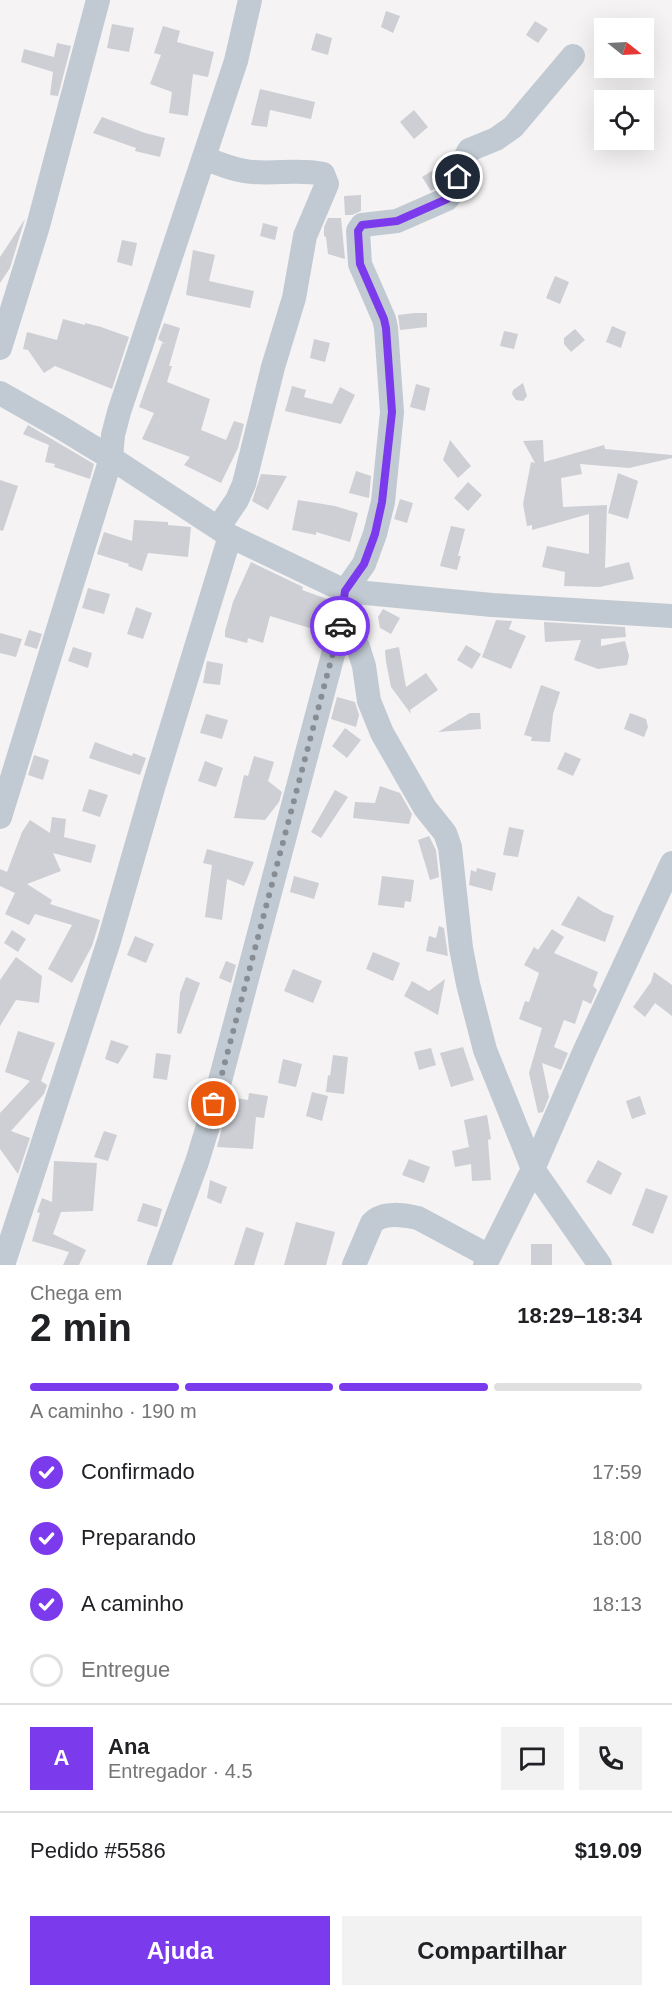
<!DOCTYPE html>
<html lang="pt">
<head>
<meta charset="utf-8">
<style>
  body { margin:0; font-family:Arial,sans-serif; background:#f2f2f2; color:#202124; height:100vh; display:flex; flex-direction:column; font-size:22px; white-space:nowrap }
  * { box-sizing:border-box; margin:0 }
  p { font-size:20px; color:#757577 }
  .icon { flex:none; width:33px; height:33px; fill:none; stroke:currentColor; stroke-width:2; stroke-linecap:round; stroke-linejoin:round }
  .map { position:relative; height:1265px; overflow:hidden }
  .side { display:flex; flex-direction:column; background:#fff; flex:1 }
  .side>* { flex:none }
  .needle { width:39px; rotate:108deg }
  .tools { position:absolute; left:594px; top:18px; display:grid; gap:12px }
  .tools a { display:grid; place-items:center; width:60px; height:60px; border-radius:0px; background:#fff; box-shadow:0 6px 24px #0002; font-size:30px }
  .pin { position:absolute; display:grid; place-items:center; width:51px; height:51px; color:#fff; margin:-26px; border:3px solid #fff; border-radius:50%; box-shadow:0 2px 6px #0007 }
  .courier { position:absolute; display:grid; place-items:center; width:60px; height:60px; margin:-30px; border:4px solid #7c3aed; border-radius:50%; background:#fff; color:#222; box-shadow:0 2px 8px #0007 }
  .overview em { font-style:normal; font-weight:800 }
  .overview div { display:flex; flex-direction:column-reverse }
  .overview { display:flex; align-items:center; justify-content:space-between; height:102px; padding:0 30px }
  h1 { font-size:39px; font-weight:800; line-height:45px }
  .bar { display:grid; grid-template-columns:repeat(4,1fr); gap:9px 6px; align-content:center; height:72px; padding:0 30px }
  .bar i { height:8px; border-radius:4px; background:#e0e0e0 }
  .bar .selected { background:#7c3aed }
  .bar p { grid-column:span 4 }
  .line { display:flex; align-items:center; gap:15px; padding:0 30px; border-top:2px solid #e0e0e0 }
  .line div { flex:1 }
  .round { display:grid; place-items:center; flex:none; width:63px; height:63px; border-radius:0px; background:#f2f2f2 }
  ol { padding:0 30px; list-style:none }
  li { display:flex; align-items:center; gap:18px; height:66px }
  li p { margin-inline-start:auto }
  li .icon { padding:6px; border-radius:50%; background:#7c3aed; color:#fff; stroke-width:4 }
  li:last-child { color:#757577 }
  li i { width:33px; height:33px; border:3px solid #e0e0e0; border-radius:50% }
  .primary-button { display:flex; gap:12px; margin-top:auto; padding:12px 30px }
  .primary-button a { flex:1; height:69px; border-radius:0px; background:#7c3aed; color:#fff; font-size:24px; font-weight:800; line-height:69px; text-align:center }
  .primary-button a+a { background:#f2f2f2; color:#202124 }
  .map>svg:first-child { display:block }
  .building { fill:#cdcfd5 }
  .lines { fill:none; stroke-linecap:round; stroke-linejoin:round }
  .minor { stroke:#c1cad2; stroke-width:24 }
  .done { stroke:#868d94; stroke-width:6; stroke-dasharray:0 10.8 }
  .route { stroke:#7c3aed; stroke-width:8 }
</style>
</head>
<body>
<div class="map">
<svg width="672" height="1265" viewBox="0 0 672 1265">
  <rect width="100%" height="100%" fill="#f5f3f3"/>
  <path class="building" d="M386 11 400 16 393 33 381 27Z
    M535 21 548 29 538 43 526 35Z
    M112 24 134 28 129 52 107 48Z
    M163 26 180 31 177 42 214 52 208 77 193 74 188 116 169 113 172 92 150 84 161 55 154 53Z
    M316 33 332 38 328 55 311 50Z
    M57 43 71 46 58 96 50 95 53 72 21 62 24 49 54 57Z
    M260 89 315 102 311 119 270 110 267 127 251 125Z
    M414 110 428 127 414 139 400 122Z
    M102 117 145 133 165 138 160 157 135 151 136 148 93 133Z
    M435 169 442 181 439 186 431 191 422 177Z
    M361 195V211L352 215H345L344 196Z
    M328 218H341L345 259 328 254 326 237 324 236V227Z
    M25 219 10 268 0 283V257Z
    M263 223 278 227 275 240 260 236Z
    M122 240 137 243 132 266 117 262Z
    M193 250 215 255 209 281 254 291 250 308 186 295Z
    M555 276 569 282 560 304 546 298Z
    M415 313H427V327L400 330 398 315Z
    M63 319 85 325V323L101 327 129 337 112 389 55 366 44 373 28 350 23 349 27 332 57 340Z
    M164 323 180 328 169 366H172L167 382 210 399 201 430 226 440 234 421 244 424 238 448 221 483 184 465 190 457 142 439 154 413 139 407 162 343 165 344 158 339Z
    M612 326 626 332 621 348 606 342Z
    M575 329 585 340 571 352 564 344V338Z
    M504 331 518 334 514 349 500 346Z
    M314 339 330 343 325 362 310 358Z
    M523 383 527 396 523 401 516 400 512 394 513 390Z
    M416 384 430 388 425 411 410 407Z
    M292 386 306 390 304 397 332 404 340 387 355 395 341 424 285 411Z
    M28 425 94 464 90 479 54 467 55 464 45 462 49 445 23 434Z
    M450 440 471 466 458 478 443 460Z
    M543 440 544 462 604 445 605 449 672 455V458L629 468 580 464 582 474 561 478 563 507 607 505 605 568 629 562 634 579 600 587 564 586 565 572 542 567 547 546 589 554V514L532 530V525L527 526 523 504 531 462 535 463 523 441Z
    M356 471 371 476 369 498 349 493Z
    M618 473 638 481 628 519 608 513Z
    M261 474 287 476 268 510 252 501Z
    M0 480 18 486 3 531 0 530Z
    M468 482 482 495 468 511 454 498Z
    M400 499 413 503 407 523 394 519Z
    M298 500 335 506 358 513 350 542 316 532V535L292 530Z
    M134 520 168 522V525L191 527 188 557 148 553 142 571 128 566 129 564 97 554 104 532 132 541Z
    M451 526 465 529 458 556H461L457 570 440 566Z
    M251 562 303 587 302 590 330 600 327 615 329 616 323 637 311 633 313 629 270 616 263 643 248 638 247 643 225 637V631L233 602Z
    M88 588 110 594 104 614 82 608Z
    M136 607 152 613 143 639 127 634Z
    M383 609 400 618 391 634 380 628 378 617Z
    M496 620 512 621 509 629 526 636 511 669 482 657Z
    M544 622 625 627 626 637 601 639V646L625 641 629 656 627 665 598 669 574 660 581 640 545 642Z
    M29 630 42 634 37 649 24 645Z
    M0 633 22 639 16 657 0 653Z
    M466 645 481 654 472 669 457 660Z
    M73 647 92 653 88 668 68 661Z
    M399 647 406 687 426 673 438 690 410 710 411 714 391 687 386 662 385 650Z
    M207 661 223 664 220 685 203 683Z
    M541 685 560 692 553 714 550 742 531 741 532 737 524 735Z
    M337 697 355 702 359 715 356 727 331 719Z
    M470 713H480L481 729 438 732Z
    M630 713 646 719 648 727 644 737 624 729Z
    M206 714 228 720 222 739 200 733Z
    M345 728 361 740 347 758 332 746Z
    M95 742 132 756 133 753 146 758 140 775 89 758Z
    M565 752 581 759 573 776 557 769Z
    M34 755 49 760 43 780 28 775Z
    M254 756 274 762 268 781 282 792 279 802 265 820 234 818 244 775 248 776Z
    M205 761 223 768 216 787 198 781Z
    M380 786 400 793 412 814 409 824 353 818 355 802 375 803Z
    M89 789 108 795 100 817 82 811Z
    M335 790 348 797 321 838 311 832Z
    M52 817 66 819 64 837 96 845 91 863 53 853 61 871 27 884 52 900 50 904 100 920 92 946 72 983 48 969 72 925 35 914 29 925 5 914 15 893 0 886V869L7 872 22 832 30 820 50 833Z
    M509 827 524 830 518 857 503 855Z
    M429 836 436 850 439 877 430 880 418 840Z
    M207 849 254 862 244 886 227 879 222 920 205 917 212 865 203 863Z
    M477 868 496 873 492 891 469 885 471 870 476 872Z
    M294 876 319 883 314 899 290 892Z
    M382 876 414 880 411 902 405 901 404 908 378 905Z
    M578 896 603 912 614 916 605 942 561 925Z
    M439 926 444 928 448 956 426 951 429 936 436 938Z
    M552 929 564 937 554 953 598 972 593 986 597 990 591 1004 583 1000 575 1024 564 1020 554 1047 568 1053 561 1070 542 1063 549 1097 543 1112 538 1113 529 1073 542 1028 519 1019 525 1001 529 1002 539 973 524 965 534 947 538 950Z
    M12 930 26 939 18 952 4 943Z
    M135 936 154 944 146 963 127 955Z
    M373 952 400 963 393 981 366 969Z
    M16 957 42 976 39 1003 16 1000 0 1026V980Z
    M226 961 236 965 231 983 219 978Z
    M293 969 322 981 313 1003 284 991Z
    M654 972 672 985V1016L655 1003 645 1017 633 1007 651 982Z
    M186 977 200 983 181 1034 177 1033 180 993Z
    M445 979 438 1015 404 996 412 981 429 991Z
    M18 1031 55 1043 41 1081 47 1085 44 1094 11 1131 30 1138 18 1174 0 1149V1113L30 1081 5 1072Z
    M111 1040 129 1046 118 1064 105 1059Z
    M463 1047 474 1080 451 1087 440 1053Z
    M431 1048 436 1065 419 1070 414 1052Z
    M156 1053 171 1055 167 1080 153 1078Z
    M333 1055 348 1057 344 1094 326 1092 328 1075 330 1076Z
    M283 1059 302 1064 296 1087 278 1083Z
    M312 1092 328 1096 322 1121 306 1116Z
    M249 1093 268 1096 264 1118 256 1117 253 1149 217 1147 230 1097 248 1100Z
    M640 1096 646 1114 632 1119 626 1101Z
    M487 1115 491 1139 488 1140 491 1180 472 1181 471 1164 455 1167 452 1151 469 1147 464 1120Z
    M104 1131 117 1135 108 1161 94 1157Z
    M409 1159 430 1167 424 1183 402 1175Z
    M598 1160 622 1173 611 1195 586 1182Z
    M54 1161 97 1163 93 1211 61 1212 53 1234 86 1250 79 1265H63L69 1252 32 1241 40 1213 37 1212 42 1198 52 1202Z
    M210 1180 227 1187 221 1204 207 1198Z
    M646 1188 668 1196 653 1234 632 1225Z
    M143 1203 162 1209 157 1227 137 1221Z
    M296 1222 335 1232 326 1265H284Z
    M246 1227 264 1233 254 1265H234Z
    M531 1244H552V1265H531Z"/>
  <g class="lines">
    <path class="minor" d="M204 158C220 164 236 171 253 172 277 174 300 169 323 174L327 184 305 236 294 298 273 367 244 484 237 500 218 528
      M0 348 38 226 98 0
      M0 393 60 427 111 458 230 536 345 591 492 605 672 616
      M343 617 358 647 364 666 369 701 382 733 425 808 445 833 450 847 461 948 468 984 485 1050 533 1169 600 1265
      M0 817 111 458 113 435 119 412 236 61 250 0
      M3 1265 109 941 153 788 230 536
      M159 1265 197 1162 208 1126 343 617 345 591 364 564 375 534 383 502 392 412 386 328 384 319 360 264 358 231 362 225 397 221 447 199 455 189 461 166 469 150 496 139 513 127 573 56
      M354 1265 372 1223C383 1211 404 1215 418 1218L489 1256
      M485 1265 533 1169 585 1050 672 863"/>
  </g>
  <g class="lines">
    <path class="done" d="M214 1104 340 626"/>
    <path class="route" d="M340 626 345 591 364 564 375 534 382 502 392 412 386 328 384 319 360 264 358 231 362 225 397 221 447 199 455 189 458 177"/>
  </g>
</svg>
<div class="tools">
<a><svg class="needle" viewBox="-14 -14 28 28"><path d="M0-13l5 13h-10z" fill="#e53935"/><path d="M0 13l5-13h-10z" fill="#757577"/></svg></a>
<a><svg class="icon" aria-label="locate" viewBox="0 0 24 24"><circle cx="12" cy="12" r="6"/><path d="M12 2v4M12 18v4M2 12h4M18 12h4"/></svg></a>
</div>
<div class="pin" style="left:214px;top:1104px;background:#ea580c"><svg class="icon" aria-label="bag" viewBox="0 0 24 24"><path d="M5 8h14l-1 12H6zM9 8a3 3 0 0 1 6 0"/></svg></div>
<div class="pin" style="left:458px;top:177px;background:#1f2937"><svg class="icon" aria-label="home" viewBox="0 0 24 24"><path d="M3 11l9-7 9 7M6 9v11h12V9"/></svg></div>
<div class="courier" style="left:340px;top:626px"><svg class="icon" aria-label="car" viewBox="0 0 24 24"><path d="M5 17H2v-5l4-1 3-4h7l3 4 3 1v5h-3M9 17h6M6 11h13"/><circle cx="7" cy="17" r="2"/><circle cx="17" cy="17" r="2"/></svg></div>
</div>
<section class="side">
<div class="overview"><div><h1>2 min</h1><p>Chega em</p></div><em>18:29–18:34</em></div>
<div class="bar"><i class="selected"></i><i class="selected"></i><i class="selected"></i><i></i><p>A caminho · 190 m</p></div>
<ol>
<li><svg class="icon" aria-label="check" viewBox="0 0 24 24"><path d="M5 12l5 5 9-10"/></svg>Confirmado<p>17:59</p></li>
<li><svg class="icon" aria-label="check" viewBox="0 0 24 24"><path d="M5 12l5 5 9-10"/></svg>Preparando<p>18:00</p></li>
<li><svg class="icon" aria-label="check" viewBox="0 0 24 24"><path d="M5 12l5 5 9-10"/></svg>A caminho<p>18:13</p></li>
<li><i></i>Entregue</li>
</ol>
<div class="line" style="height:108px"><b class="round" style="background:#7c3aed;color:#fff">A</b><div><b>Ana</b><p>Entregador · 4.5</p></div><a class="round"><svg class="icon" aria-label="chat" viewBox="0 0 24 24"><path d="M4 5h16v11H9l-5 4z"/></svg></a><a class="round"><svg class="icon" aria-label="phone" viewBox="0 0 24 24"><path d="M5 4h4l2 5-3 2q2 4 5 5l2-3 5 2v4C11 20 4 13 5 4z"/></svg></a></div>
<div class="line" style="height:78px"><div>Pedido #5586</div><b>$19.09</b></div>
<div class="primary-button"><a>Ajuda</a><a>Compartilhar</a></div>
</section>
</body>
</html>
